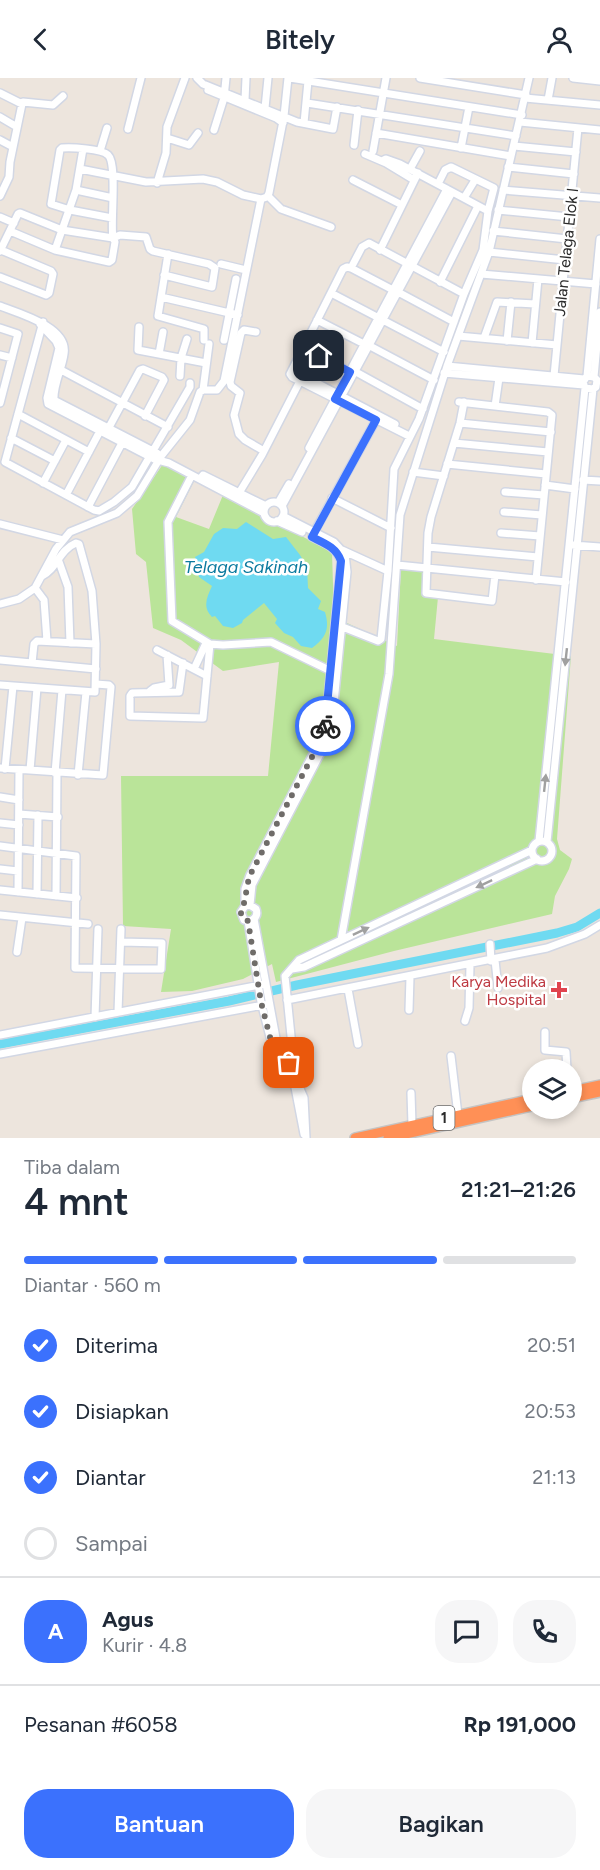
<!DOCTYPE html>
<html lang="id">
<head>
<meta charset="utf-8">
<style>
  body { margin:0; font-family:Figtree,sans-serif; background:#f6f6f7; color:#1f2937; height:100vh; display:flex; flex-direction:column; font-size:22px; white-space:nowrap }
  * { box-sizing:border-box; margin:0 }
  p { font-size:20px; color:#747a83 }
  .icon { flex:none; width:33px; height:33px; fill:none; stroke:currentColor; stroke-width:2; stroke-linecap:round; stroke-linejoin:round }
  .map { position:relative; height:1060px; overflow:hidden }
  .details { display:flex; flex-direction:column; background:#fff; flex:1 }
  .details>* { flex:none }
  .tools { position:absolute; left:522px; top:981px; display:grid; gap:12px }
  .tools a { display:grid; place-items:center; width:60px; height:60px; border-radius:50%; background:#fff; box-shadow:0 3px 9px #0003; font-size:30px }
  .pin { position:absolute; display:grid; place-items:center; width:51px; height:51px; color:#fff; margin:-26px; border-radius:12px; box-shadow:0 3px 9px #0006 }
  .courier { position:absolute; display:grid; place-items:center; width:60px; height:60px; margin:-30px; border:4px solid #3b71fd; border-radius:50%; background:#fff; color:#222; box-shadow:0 2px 8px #0007 }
  .headline em { font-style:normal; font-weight:600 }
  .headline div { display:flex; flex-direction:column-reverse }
  .headline { display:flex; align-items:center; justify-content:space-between; height:102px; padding:0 24px }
  h1 { font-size:39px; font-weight:600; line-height:45px }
  .bar { display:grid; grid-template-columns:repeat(4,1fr); gap:9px 6px; align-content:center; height:72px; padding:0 24px }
  .bar i { height:8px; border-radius:4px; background:#e0e1e3 }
  .bar .selected { background:#3b71fd }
  .bar p { grid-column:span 4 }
  .line { display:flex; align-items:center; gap:15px; padding:0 24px; border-top:2px solid #e0e1e3 }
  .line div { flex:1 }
  .round { display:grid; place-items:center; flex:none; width:63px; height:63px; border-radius:24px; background:#f6f6f7 }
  ol { padding:0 24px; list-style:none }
  li { display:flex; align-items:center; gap:18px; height:66px }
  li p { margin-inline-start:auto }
  li .icon { padding:6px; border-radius:50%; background:#3b71fd; color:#fff; stroke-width:4 }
  li:last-child { color:#747a83 }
  li i { width:33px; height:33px; border:3px solid #e0e1e3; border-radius:50% }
  .action { display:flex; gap:12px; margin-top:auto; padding:12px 24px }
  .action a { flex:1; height:69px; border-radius:24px; background:#3b71fd; color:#fff; font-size:24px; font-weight:600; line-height:69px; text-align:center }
  .action a+a { background:#f6f6f7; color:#1f2937 }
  header { display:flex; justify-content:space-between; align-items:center; height:78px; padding:0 24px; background:#fff; font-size:27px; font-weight:600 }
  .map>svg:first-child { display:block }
  .green { fill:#bae499 }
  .water { fill:#6fdaf1 }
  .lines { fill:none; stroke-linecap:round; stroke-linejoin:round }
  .river { stroke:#6fdaf1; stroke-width:9 }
  .minor-casing { stroke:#d2d7e4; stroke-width:10 }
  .highway-casing { stroke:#c4c4c4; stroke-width:12 }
  .minor { stroke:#fff; stroke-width:7 }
  .highway { stroke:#ff9056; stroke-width:9 }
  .oneway { fill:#a0a0a0 }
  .done { stroke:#6f6c69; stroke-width:6; stroke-dasharray:0 10.8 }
  .route { stroke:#3b71fd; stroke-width:8 }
  .health-dot { fill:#e0444e; stroke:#fff; stroke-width:2 }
  .labels { text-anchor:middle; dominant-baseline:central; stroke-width:5; stroke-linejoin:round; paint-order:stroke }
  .shield { fill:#fff; stroke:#6b6b6b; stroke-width:1.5 }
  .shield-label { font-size:15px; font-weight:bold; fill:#2b2b2b }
  .street-label { font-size:16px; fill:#2b2b2b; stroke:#fff }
  .health-label { font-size:16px; fill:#be3a42; stroke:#fff; text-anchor:end }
  .water-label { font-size:18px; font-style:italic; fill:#0b7a9f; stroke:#fff }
</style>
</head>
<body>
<header><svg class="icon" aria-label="back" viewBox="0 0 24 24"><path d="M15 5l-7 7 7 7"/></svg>Bitely<svg class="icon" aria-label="person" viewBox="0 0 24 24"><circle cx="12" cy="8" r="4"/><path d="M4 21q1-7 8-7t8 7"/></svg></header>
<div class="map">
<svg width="600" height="1060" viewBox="0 0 600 1060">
  <rect width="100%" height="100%" fill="#ede5dd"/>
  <path class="green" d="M163 386 194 403 176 439 209 451 223 417 332 474 334 539 397 568 401 489 426 493 424 517 438 519 434 561 571 578 557 761 560 772 572 781 569 791 555 818 552 836 394 873 276 904 272 886 243 901 192 913 161 914 171 851 123 848 121 698H268L279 584 223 593 181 562 153 550 146 484 136 476 132 431Z"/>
  <path class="water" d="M246 444 273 461 286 459 300 477 307 489 308 510 321 523 318 531 325 534C330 551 326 560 312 570L301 568 293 559 284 555 275 545 277 541 264 525 243 542 242 545 233 550 223 548 215 538 212 539C202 529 207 519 212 508L199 499 195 479 204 474 214 456 223 450 237 451Z"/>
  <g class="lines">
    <path class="river" d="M0 966 229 923 297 907 557 855 577 849 600 835"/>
    <g class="minor-casing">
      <path id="minor" d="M197 0 203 6 297 44 333 51 337 29
        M290 0 522 37
        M420 0 526 17
        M573 0 600 3
        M208 12 276 40 283 45
        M0 15 22 26 10 84 9 99 0 118
        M525 20 600 27
        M245 22 246 0
        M548 22 552 0
        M307 25 516 58
        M22 26 23 24 53 27 63 18
        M265 30 268 0
        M0 39 17 49
        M520 44 600 52
        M304 45 308 3
        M128 51 141 0
        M214 52 224 20 226 0
        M376 55 511 78
        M167 60 189 67 198 55
        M0 62 13 69
        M354 67 358 32
        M514 68 576 74
        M461 70 469 29
        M100 73 107 50
        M373 73 386 0
        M365 76 386 85 414 102
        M508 89 574 96
        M80 91 146 104 203 101 217 104 243 117 261 121
        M410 91 420 73
        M353 102 402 127
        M157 105 166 75 167 49 185 0
        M438 106 445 92 451 89 494 110 488 133
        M76 112 113 120
        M503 112 600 120
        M268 118 281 131 331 149
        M464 120 475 102
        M498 132 569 139
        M0 139 14 145
        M112 140 70 132 51 126 60 72 62 70C71 69 102 71 108 77 118 86 110 145 113 160L120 157 146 159 150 171 153 173 209 186 215 190 212 209 164 197
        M493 153 567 161
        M55 172 76 112 83 71
        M380 172 418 95
        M0 173 18 136 20 135 62 152 113 160 115 164 112 182 109 184 55 172 10 153
        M489 174 565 182
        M168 176 158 238 204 251V262
        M221 186 246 192
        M351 190 362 169 369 165 464 216
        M351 190 393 212
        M481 196 596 206
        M0 199 46 217 49 215 53 196 51 193 1 172
        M440 204 478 128
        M398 214 454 244
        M331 215 444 274
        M161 219 238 237
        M0 228C18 235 69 249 64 276 62 291 53 307 54 322L157 375
        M317 242 364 266
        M43 244 5 384 94 432 99 433 114 424 132 409 190 309V305
        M40 246 56 263 59 270 47 320 48 326 154 381 169 385 264 435
        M139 249 138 272 206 285
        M0 250 18 256 0 325
        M256 254 244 252 241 255 230 304 231 308 240 315 234 337 239 356 245 362 264 373
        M458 258 557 267
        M484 260 497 224 535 226
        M224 262 236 201
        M507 263 511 224
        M532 265 538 201
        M370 268 434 302
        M303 270 350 294
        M159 276 163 254
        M0 277 12 280
        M447 288 584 301
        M61 292 168 349
        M292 292 290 296 292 299 409 358
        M292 292 395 346
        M292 292 343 191 347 189 351 190
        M356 294 423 331
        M444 295 584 307
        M180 298 181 280 187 261
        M554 298 578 50
        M587 298 594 299 597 302 596 309 593 311 585 310 583 304 587 298 600 161
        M594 299 600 234
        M203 312 209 266
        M459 324 548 334 552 337 536 502
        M464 324 460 345 431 439 428 455 426 515 492 523 495 497
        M495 328 499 300
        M18 336 89 374
        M460 345 551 354
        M107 353 140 292 143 291 162 299 164 302 145 338
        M11 360 55 383
        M454 365 548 374
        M309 370 447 111
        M447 386 546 396
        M413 394 444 398
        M192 397 168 444 172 543 210 566 223 567 271 564 333 594
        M200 401 203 397 266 428
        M583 402 600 403
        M43 405 66 362
        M545 407 575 411
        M505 414 544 417
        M239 415 262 377 300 303
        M66 417 100 353
        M332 420 391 450
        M264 434a10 10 0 1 1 20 0a10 10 0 1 1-20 0Z
        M278 425 289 406
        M282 428 452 114
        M88 429 122 365
        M504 434 542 437
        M277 443 302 454
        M0 446 63 462
        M501 455 540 458
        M312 458 376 342
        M573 467 600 469
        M428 469 538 479
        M342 472 388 493
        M58 481 68 509 70 565
        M397 487 566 504
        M35 510 44 522 47 563
        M0 526 19 521 35 510 56 471 70 454 117 435 137 418 162 377 190 342 200 314 203 312H217L224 303 261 121 267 119 269 115 284 38 288 0
        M335 546 378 563 381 561 388 493 394 391 419 341 464 216 483 172 488 133 400 86 386 81 382 83
        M157 572 207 598
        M0 582 96 591
        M32 585 34 566 37 563 96 566
        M183 585 179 614 132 615 130 618V638L203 640 210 566
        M194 591 206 565
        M0 607 95 614 96 566 92 513 79 466 76 465C59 472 57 491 42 498
        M150 613 154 610 169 607 167 577
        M0 690 103 697 111 609 109 607 96 606
        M5 691 13 608
        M30 692 37 610
        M55 695 62 612
        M78 697 86 614
        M0 719 19 722
        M19 736 58 739
        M0 745 19 747
        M539 763 585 310
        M532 773a10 10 0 1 1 20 0a10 10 0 1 1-20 0Z
        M547 764 593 311
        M0 768 76 778 75 890 161 891 162 865 121 864
        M0 791 18 793
        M0 812 77 820
        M18 814 19 692
        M37 816 38 737
        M56 818 57 695
        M250 827 245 828 241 834 244 842C252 845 259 839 256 831L250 827 252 807 331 655 347 494 345 476 334 464 283 438
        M245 828V811L250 797 325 653 341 483C336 469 325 465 312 459
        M0 837 88 846
        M254 841 278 971
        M248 843 261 924 271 963 289 985 304 1020 306 1060
        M341 862 389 596 400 437 447 288 489 174 529 0
        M490 866 491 883
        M17 874 22 840
        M495 882 498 910
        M292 891 304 889 537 781
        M348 911 358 966
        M287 922 547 870 585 856 600 847
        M409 932 410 899
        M118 934 121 851
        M95 939 98 851
        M465 943 469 930 470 887
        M545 954V972L566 974 567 992
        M0 957 265 906
        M0 976 269 926
        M451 978 458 1037
        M289 985 292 968 285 898 299 882 532 772
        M293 999 304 1056
        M411 1015 412 1047"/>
    </g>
    <g class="highway-casing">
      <path id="highway" d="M572 1013 600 1007
        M572 1020 600 1014
        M355 1060 532 1021
        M388 1060 532 1028"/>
    </g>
    <use href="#minor" class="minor"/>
    <use href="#highway" class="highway"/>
  </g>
  <defs><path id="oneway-solid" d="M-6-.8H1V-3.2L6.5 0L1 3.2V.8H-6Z" transform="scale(1.5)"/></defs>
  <g class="oneway">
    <use href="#oneway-solid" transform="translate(566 579) rotate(96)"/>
    <use href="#oneway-solid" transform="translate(545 705) rotate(-84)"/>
    <use href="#oneway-solid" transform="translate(484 806) rotate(155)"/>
    <use href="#oneway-solid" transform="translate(361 853) rotate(-25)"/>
  </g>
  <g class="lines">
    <path class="done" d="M289 985 271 963 261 924 248 843 241 838V834C246 823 246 809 250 797L325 654V648"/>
    <path class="route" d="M319 278 350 294 335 321 376 342 312 459C324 465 336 469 341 483L325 648"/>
  </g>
  <path class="health-dot" d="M556 903h6v6h6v6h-6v6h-6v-6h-6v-6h6z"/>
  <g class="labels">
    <rect class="shield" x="433.5" y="1028" width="21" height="24" rx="4.5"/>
    <g class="shield-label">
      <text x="444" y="1040">1</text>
    </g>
    <g class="street-label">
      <text transform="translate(566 174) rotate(-84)">Jalan Telaga Elok I</text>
    </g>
    <g class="health-label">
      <text x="546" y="903">Karya Medika<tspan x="546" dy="18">Hospital</tspan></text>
    </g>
    <g class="water-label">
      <text x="246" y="489">Telaga Sakinah</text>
    </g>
  </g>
</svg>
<div class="tools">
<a><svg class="icon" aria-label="layers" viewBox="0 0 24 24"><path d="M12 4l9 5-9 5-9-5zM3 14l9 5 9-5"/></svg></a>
</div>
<div class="pin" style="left:289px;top:985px;background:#ea580c"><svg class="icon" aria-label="bag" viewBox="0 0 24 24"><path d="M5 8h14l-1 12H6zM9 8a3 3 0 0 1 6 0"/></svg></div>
<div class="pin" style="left:319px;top:278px;background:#1f2937"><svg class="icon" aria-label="home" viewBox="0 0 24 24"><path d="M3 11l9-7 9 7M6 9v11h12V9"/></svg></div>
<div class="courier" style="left:325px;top:648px"><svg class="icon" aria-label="bike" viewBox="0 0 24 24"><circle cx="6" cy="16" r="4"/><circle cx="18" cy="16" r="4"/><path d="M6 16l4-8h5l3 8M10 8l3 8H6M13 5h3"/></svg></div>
</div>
<section class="details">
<div class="headline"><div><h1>4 mnt</h1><p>Tiba dalam</p></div><em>21:21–21:26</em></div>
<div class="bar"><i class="selected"></i><i class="selected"></i><i class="selected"></i><i></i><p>Diantar · 560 m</p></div>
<ol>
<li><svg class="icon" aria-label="check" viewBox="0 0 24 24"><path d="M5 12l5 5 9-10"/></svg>Diterima<p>20:51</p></li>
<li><svg class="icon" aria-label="check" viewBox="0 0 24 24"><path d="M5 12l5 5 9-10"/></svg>Disiapkan<p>20:53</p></li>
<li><svg class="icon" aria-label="check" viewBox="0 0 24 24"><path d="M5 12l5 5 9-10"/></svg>Diantar<p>21:13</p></li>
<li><i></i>Sampai</li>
</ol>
<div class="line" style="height:108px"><b class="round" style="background:#3b71fd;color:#fff">A</b><div><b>Agus</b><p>Kurir · 4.8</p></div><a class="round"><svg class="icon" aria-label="chat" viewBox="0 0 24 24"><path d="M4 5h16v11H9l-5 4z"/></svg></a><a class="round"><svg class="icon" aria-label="phone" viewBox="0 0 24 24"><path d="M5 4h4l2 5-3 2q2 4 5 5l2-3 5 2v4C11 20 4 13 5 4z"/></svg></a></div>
<div class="line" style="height:78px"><div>Pesanan #6058</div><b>Rp 191,000</b></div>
<div class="action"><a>Bantuan</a><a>Bagikan</a></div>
</section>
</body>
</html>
